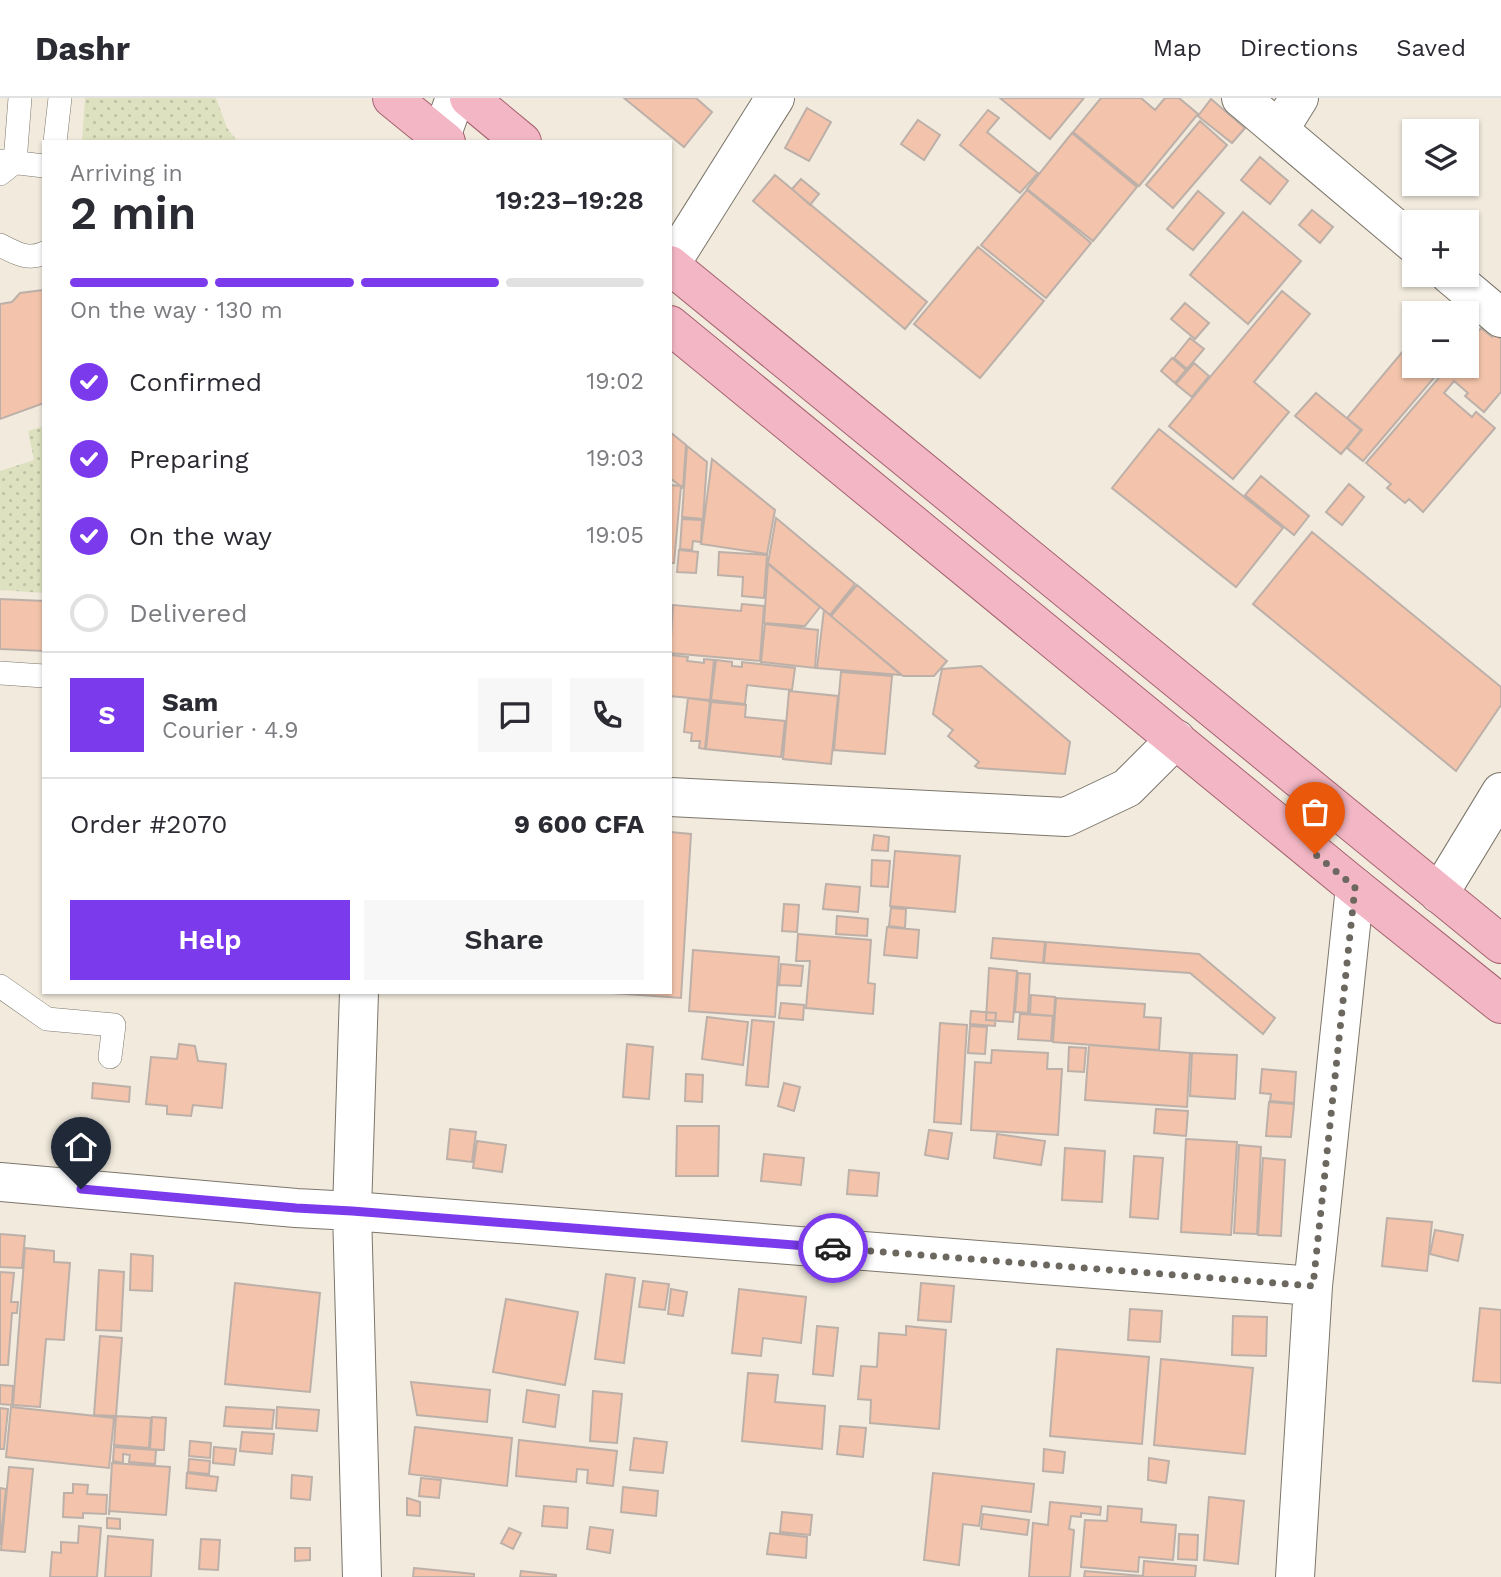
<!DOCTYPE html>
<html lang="en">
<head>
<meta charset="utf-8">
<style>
  body { margin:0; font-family:"Work Sans",sans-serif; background:#f7f7f7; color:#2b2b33; height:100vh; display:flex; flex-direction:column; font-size:26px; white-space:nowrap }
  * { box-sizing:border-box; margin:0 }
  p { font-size:23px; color:#7c7c81 }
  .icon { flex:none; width:38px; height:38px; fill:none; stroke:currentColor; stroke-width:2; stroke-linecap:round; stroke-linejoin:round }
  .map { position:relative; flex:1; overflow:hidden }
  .drawer { position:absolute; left:42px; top:42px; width:630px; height:854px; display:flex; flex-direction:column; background:#fff; border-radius:0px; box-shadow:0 2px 5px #0004 }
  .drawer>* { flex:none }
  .controls { position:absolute; left:1402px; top:21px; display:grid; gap:14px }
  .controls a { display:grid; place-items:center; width:77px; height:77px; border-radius:0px; background:#fff; box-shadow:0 2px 5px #0004; font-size:35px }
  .pin { position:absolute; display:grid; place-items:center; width:60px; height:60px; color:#fff; margin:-72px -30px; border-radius:50% 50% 50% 0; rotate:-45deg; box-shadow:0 0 7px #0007 }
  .pin .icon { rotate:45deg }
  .courier { position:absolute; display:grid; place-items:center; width:70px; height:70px; margin:-35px; border:5px solid #7c3aed; border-radius:50%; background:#fff; color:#222; box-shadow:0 2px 9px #0007 }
  .head em { font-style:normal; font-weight:600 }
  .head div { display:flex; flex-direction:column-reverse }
  .head { display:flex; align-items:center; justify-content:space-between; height:119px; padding:0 28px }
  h1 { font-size:46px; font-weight:600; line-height:52px }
  .bar { display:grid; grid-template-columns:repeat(4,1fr); gap:10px 7px; align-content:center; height:84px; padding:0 28px }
  .bar i { height:9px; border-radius:5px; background:#e1e1e2 }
  .bar .on { background:#7c3aed }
  .bar p { grid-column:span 4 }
  .line { display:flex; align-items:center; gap:18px; padding:0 28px; border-top:2px solid #e1e1e2 }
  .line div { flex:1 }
  .round { display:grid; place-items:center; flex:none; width:74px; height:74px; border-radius:0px; background:#f7f7f7 }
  ol { padding:0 28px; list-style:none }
  li { display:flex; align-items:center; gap:21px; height:77px }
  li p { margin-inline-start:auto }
  li .icon { padding:7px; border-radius:50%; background:#7c3aed; color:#fff; stroke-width:4 }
  li:last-child { color:#7c7c81 }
  li i { width:38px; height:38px; border:4px solid #e1e1e2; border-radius:50% }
  .button { display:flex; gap:14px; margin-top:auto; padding:14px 28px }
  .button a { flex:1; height:80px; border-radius:0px; background:#7c3aed; color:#fff; font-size:28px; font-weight:600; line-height:80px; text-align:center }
  .button a+a { background:#f7f7f7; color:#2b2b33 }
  header { display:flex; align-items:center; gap:42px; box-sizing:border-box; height:98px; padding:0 35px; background:#fff; border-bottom:2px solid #e1e1e2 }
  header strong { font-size:33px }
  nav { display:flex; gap:38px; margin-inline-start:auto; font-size:24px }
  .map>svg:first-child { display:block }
  .green { fill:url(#green-dots) }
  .building { fill:#f3c4ab; stroke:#bdb0a9; stroke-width:2 }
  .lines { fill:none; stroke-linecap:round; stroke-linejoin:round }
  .service-casing { stroke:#7c766b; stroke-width:24 }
  .minor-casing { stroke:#7c766b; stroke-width:40 }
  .primary-casing { stroke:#a56370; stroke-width:40 }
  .service { stroke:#fff; stroke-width:23 }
  .minor { stroke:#fff; stroke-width:38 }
  .primary { stroke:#f3b6c4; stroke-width:38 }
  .done { stroke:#6c6860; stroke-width:7; stroke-dasharray:0 12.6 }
  .route { stroke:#7c3aed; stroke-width:9 }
</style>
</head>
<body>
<header>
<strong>Dashr</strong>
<nav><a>Map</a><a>Directions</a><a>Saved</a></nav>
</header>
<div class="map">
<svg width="1501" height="1479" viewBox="0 0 1501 1479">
  <defs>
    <pattern id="green-dots" width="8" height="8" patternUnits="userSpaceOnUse" patternTransform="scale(1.75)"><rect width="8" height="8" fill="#dde1c0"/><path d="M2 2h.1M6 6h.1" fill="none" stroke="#bec1a5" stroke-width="1.8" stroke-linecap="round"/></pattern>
  </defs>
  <rect width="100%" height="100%" fill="#f1eadd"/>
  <path class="green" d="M85 0H216L227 30 238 44H82Z
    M44 328V495L0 492V373L34 362 28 333Z"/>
  <path class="building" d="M624 0H696L712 14 684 49Z
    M1000 0H1084L1050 41Z
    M1101 0H1141L1155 12 1165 0H1179L1198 16 1139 88 1073 34Z
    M1211 1 1245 30 1232 45 1198 18Z
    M807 10 831 24 809 63 785 50Z
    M988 12 999 20 987 34 1038 75 1020 95 960 47Z
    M918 22 940 37 924 62 901 46Z
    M1200 23 1227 47 1173 110 1146 87Z
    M1072 35 1137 89 1093 143 1027 91Z
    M1260 59 1288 83 1270 106 1241 82Z
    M775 77 927 204 905 231 753 103Z
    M801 81 819 96 810 107 792 91Z
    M1027 92 1091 145 1046 200 981 147Z
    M1198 93 1224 115 1193 152 1167 131Z
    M1312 112 1333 129 1320 145 1299 127Z
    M1243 114 1301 163 1248 226 1190 177Z
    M978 149 1044 203 980 280 914 226Z
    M44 192V305L0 321V206L12 204 20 195Z
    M1282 193 1310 216 1254 284 1289 314 1233 381 1169 328Z
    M1185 205 1209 225 1195 241 1171 221Z
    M1481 230 1492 239 1495 236 1501 241V294L1484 314 1465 298 1468 295 1454 283 1444 295 1472 319 1476 314 1495 330 1423 414 1409 401 1405 405 1387 390 1391 386 1366 365 1449 268H1466V246Z
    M1190 240 1204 251 1187 271 1174 260Z
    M1414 240V268H1444L1363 363 1347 350 1362 332 1347 320Z
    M1172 260 1186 272 1175 285 1161 273Z
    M1194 265 1209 278 1192 299 1176 286Z
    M1316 295 1361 332 1341 356 1295 318Z
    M1159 331 1283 430 1236 489 1112 390Z
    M670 334 686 347 683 390 670 380Z
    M687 348 707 364 703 421 682 419Z
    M712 361 775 412 767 456 701 446Z
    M1261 378 1309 418 1294 437 1245 397Z
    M1349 386 1364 399 1342 427 1326 414Z
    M670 387 681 388 674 465H670Z
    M776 420 855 486 830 517 768 465Z
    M682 421 702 422 701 444 693 443 692 452 680 451Z
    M1312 434 1501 589V607L1456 673 1253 506Z
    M679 452 698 454 696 475 677 474Z
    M719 454 767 457 764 500 742 498 743 479 718 477Z
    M768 466 820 509 805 528 764 525Z
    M857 487 947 563 934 578H903L831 518Z
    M0 501 44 503V553L0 551Z
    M742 506 764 508 760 563 670 555 673 507 741 513Z
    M824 512 901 577 817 570Z
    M765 526 818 532 815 570 761 564Z
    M670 557 688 559 687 563 704 565V561L714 562 710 602 670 598Z
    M716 562 732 564V568L742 569V564L795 570 792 592 747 587 745 606 711 602Z
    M981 568 1070 644 1065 676 978 670 975 668 979 664 948 638 953 632 933 616 942 571Z
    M841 574 892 578 885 656 834 652Z
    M789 593 838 598 831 666 783 661Z
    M688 600 710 603 705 651 699 650 700 643H691L692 635 684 634Z
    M711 604 746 607 745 619 785 623 781 659 706 651Z
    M670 734 691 736 681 900 598 894H670Z
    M874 737 889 739 888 753 872 752Z
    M895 753 960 758 955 814 890 808Z
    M872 762 890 763 888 789 871 788Z
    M826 786 860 789 858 814 823 811Z
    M784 806 799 807 797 834 782 833Z
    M891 810 906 811 905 830 889 828Z
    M837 818 868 821 867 838 836 836Z
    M887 829 919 832 917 860 884 857Z
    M798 836 871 842 868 885 875 886 873 916 806 910 810 863H796Z
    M993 840 1045 844 1043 865 991 860Z
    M1046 844 1199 856 1275 920 1263 936 1190 875 1044 865Z
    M693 852 779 859 775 919 689 913Z
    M781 866 803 868 801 888 779 887Z
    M989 870 1017 873 1013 924 986 922Z
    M1018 875 1030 876 1028 915 1015 914Z
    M1031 897 1055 899 1054 918 1030 916Z
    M1056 900 1145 906 1144 919 1161 920 1159 952 1053 944Z
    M781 905 804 907 803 922 779 920Z
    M971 913 996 915 995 928 970 926Z
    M1020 916 1053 918 1051 943 1018 941Z
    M707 919 748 924 743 967 702 961Z
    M752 922 774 924 768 989 746 987Z
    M940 925 967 927 961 1026 934 1024Z
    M970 928 987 929 985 956 968 955Z
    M179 946 195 948 198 963 226 966 222 1010 193 1007 191 1018 167 1016V1008L146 1006 151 959 177 961Z
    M627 946 653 949 649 1001 623 999Z
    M1089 947 1190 955 1187 1009 1085 1002Z
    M1069 949 1086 950 1084 974 1068 973Z
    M992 952 1048 955 1047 971H1062L1058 1037 971 1032 975 964 991 965Z
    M1192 955 1237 957 1235 1001 1190 998Z
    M1262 971 1296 974 1294 1005 1270 1003 1271 996 1260 995Z
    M686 976 703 977 702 1004 685 1003Z
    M93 985 130 989 129 1004 92 1000Z
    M784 985 800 989 794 1013 778 1008Z
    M1269 1004 1294 1006 1291 1039 1266 1038Z
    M1156 1011 1188 1013 1186 1038 1154 1035Z
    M677 1028H719L718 1078H676Z
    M450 1031 476 1034 472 1064 447 1061Z
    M929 1032 952 1035 948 1061 925 1057Z
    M997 1036 1045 1043 1041 1067 994 1060Z
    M1186 1041 1237 1044 1231 1137 1181 1134Z
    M477 1043 506 1047 502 1074 473 1070Z
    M1239 1047 1261 1049 1257 1136 1234 1135Z
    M1065 1050 1105 1053 1102 1104 1062 1102Z
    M764 1056 804 1060 801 1087 761 1083Z
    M1134 1058 1163 1060 1158 1121 1130 1119Z
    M1263 1060 1285 1062 1281 1138 1258 1137Z
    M849 1072 879 1075 877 1098 847 1096Z
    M1387 1120 1432 1124 1427 1173 1382 1168Z
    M1435 1132 1463 1137 1458 1163 1430 1156Z
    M0 1136 25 1138 22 1170 0 1169Z
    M25 1150 54 1153V1164L70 1165 64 1242 46 1241 40 1309 13 1307Z
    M131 1156 153 1158 152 1193 130 1192Z
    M99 1172 124 1174 121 1233 96 1232Z
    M0 1174 14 1175 11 1204H18L17 1215H12L8 1267H0Z
    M606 1176 635 1180 624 1265 595 1261Z
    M643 1183 669 1186 665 1212 639 1209Z
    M235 1185 320 1195 310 1294 225 1286Z
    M921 1185 954 1188 951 1224 918 1222Z
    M671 1191 687 1194 683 1218 668 1216Z
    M739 1191 806 1199 801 1245 763 1240 761 1258 732 1255Z
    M506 1201 578 1214 565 1287 493 1274Z
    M1480 1210 1501 1212V1285L1473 1283Z
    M1130 1211 1162 1213 1160 1244 1128 1242Z
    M1233 1218 1267 1219 1266 1258 1232 1257Z
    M817 1228 838 1230 833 1278 813 1276Z
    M906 1228 946 1232 939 1331 870 1325 871 1302 858 1301 861 1268 877 1269 879 1235 906 1237Z
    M100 1238 122 1240 116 1318 94 1317Z
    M1057 1251 1149 1259 1142 1346 1050 1338Z
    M1161 1261 1253 1270 1245 1356 1154 1347Z
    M748 1275 778 1277 775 1304 825 1308 822 1351 742 1343Z
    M411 1284 490 1292 487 1324 417 1317Z
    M0 1287 13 1288 12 1307 0 1306Z
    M527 1292 559 1297 555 1329 523 1324Z
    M593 1293 622 1296 617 1345 590 1343Z
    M11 1309 114 1320 109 1370 6 1359Z
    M226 1309 274 1312 272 1331 224 1328Z
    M277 1309 319 1312 317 1333 276 1330Z
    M0 1310 8 1311 4 1351H0Z
    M116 1318 151 1320 149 1350 114 1347Z
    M152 1319 166 1320 164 1352 150 1351Z
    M840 1328 866 1330 863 1359 837 1356Z
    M415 1329 512 1340 507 1388 409 1376Z
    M242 1334 274 1336 272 1356 240 1353Z
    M634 1340 667 1344 663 1375 630 1372Z
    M519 1342 617 1353 613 1388 587 1385 588 1372 577 1371 576 1384 516 1378Z
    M190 1343 211 1345 210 1360 189 1358Z
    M114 1349 156 1352 155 1366 129 1364 130 1357 123 1356V1365L113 1363Z
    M214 1349 236 1351 234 1367 213 1365Z
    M1044 1351 1065 1354 1063 1375 1043 1373Z
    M1149 1360 1169 1363 1166 1385 1148 1382Z
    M189 1361 210 1363 209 1376 188 1374Z
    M112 1365 170 1369 166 1417 109 1413V1417Z
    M9 1369 33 1371 25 1454 1 1452Z
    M187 1375 218 1379 216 1393 186 1390Z
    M933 1375 1034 1386 1031 1414 982 1408 979 1428 963 1426 959 1467 924 1462Z
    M292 1377 312 1379 310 1402 291 1400Z
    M421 1380 441 1382 439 1400 419 1398Z
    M73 1386 88 1387 87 1396 107 1397 106 1416 83 1415V1420L63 1419 64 1395H73Z
    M623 1389 658 1393 656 1418 621 1414Z
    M0 1390 6 1391 0 1447Z
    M1209 1399 1244 1403 1238 1466 1204 1462Z
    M407 1400 420 1404V1418L407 1417Z
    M1050 1404 1101 1409 1100 1417 1081 1415V1419L1071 1418 1069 1431 1074 1432 1070 1479H1029L1033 1425 1048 1427Z
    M544 1408 568 1410 567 1430 542 1428Z
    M1108 1408 1142 1411 1141 1424 1176 1427 1173 1462 1139 1459 1138 1474 1081 1469 1085 1422 1107 1423Z
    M782 1414 812 1417 810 1437 780 1434Z
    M983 1416 1029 1422 1027 1437 981 1431Z
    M107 1420 120 1421V1431L107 1430Z
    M79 1428 101 1430 97 1479H50L52 1454 61 1455V1444L78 1445Z
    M590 1429 613 1432 610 1455 587 1451Z
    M509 1430 521 1435 513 1451 501 1445Z
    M770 1435 807 1439 806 1460 767 1456Z
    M1179 1436 1198 1437 1197 1462 1178 1461Z
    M108 1438 153 1442 151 1479H105Z
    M201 1441 220 1442 218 1472 199 1471Z
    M295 1450H310V1462L295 1463Z
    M1144 1463 1196 1468 1195 1479H1084L1085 1473 1143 1478Z
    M414 1470 474 1476V1479H413Z
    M521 1473 556 1477V1479H520Z"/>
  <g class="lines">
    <g class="service-casing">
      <path id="service" d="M55 44 60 0
        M2 63 44 68
        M0 76 15 64 20 0
        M0 147C14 154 28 163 44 155
        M0 575 44 578
        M0 888 47 921 114 927 110 959"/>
    </g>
    <g class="minor-casing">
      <path id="minor" d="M1241 0 1414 146
        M1279 32 1299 0
        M439 44 455 0
        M670 167 775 0
        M1450 177 1501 220
        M670 699 1066 719 1127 690 1176 641
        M1439 796 1501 694
        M359 894 352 1113 362 1479
        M0 1084 296 1110 352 1113 1313 1188
        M1295 1479 1313 1188 1355 789"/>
    </g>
    <g class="primary-casing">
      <path id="primary" d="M392 0 446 44
        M469 0 522 44
        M670 167 1501 846
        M670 227 1355 789 1501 906"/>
    </g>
    <use href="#service" class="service"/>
    <use href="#minor" class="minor"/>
    <use href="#primary" class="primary"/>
  </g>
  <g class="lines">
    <path class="done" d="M833 1150 1313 1188 1355 789 1315 756"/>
    <path class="route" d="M81 1091 296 1110 352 1113 833 1150"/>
  </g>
</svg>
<div class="controls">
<a><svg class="icon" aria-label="layers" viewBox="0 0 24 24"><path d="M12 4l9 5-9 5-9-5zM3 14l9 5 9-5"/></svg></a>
<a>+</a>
<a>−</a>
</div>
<div class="pin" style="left:1315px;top:756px;background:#ea580c"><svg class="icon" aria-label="bag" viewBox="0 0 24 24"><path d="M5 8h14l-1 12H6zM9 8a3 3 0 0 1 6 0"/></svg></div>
<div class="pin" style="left:81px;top:1091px;background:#1f2937"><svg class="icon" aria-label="home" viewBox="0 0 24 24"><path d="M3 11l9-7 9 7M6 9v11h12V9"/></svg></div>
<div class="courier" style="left:833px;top:1150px"><svg class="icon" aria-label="car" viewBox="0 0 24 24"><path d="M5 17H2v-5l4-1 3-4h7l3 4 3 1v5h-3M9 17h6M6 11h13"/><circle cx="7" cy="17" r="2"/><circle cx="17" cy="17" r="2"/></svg></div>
<section class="drawer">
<div class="head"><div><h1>2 min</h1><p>Arriving in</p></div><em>19:23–19:28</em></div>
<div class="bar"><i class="on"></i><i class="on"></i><i class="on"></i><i></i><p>On the way · 130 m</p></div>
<ol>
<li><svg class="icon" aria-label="check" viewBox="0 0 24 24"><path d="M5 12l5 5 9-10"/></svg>Confirmed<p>19:02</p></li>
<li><svg class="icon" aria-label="check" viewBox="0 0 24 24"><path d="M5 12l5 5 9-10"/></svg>Preparing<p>19:03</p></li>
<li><svg class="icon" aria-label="check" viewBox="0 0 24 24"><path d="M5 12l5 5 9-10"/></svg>On the way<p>19:05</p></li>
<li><i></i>Delivered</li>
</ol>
<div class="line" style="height:126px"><b class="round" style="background:#7c3aed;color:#fff">S</b><div><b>Sam</b><p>Courier · 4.9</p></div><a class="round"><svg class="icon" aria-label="chat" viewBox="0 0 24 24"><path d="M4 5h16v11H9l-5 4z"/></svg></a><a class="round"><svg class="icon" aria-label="phone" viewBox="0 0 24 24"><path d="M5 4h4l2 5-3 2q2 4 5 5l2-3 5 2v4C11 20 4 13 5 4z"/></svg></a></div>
<div class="line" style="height:91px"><div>Order #2070</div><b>9 600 CFA</b></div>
<div class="button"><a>Help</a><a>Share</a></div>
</section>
</div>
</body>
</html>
